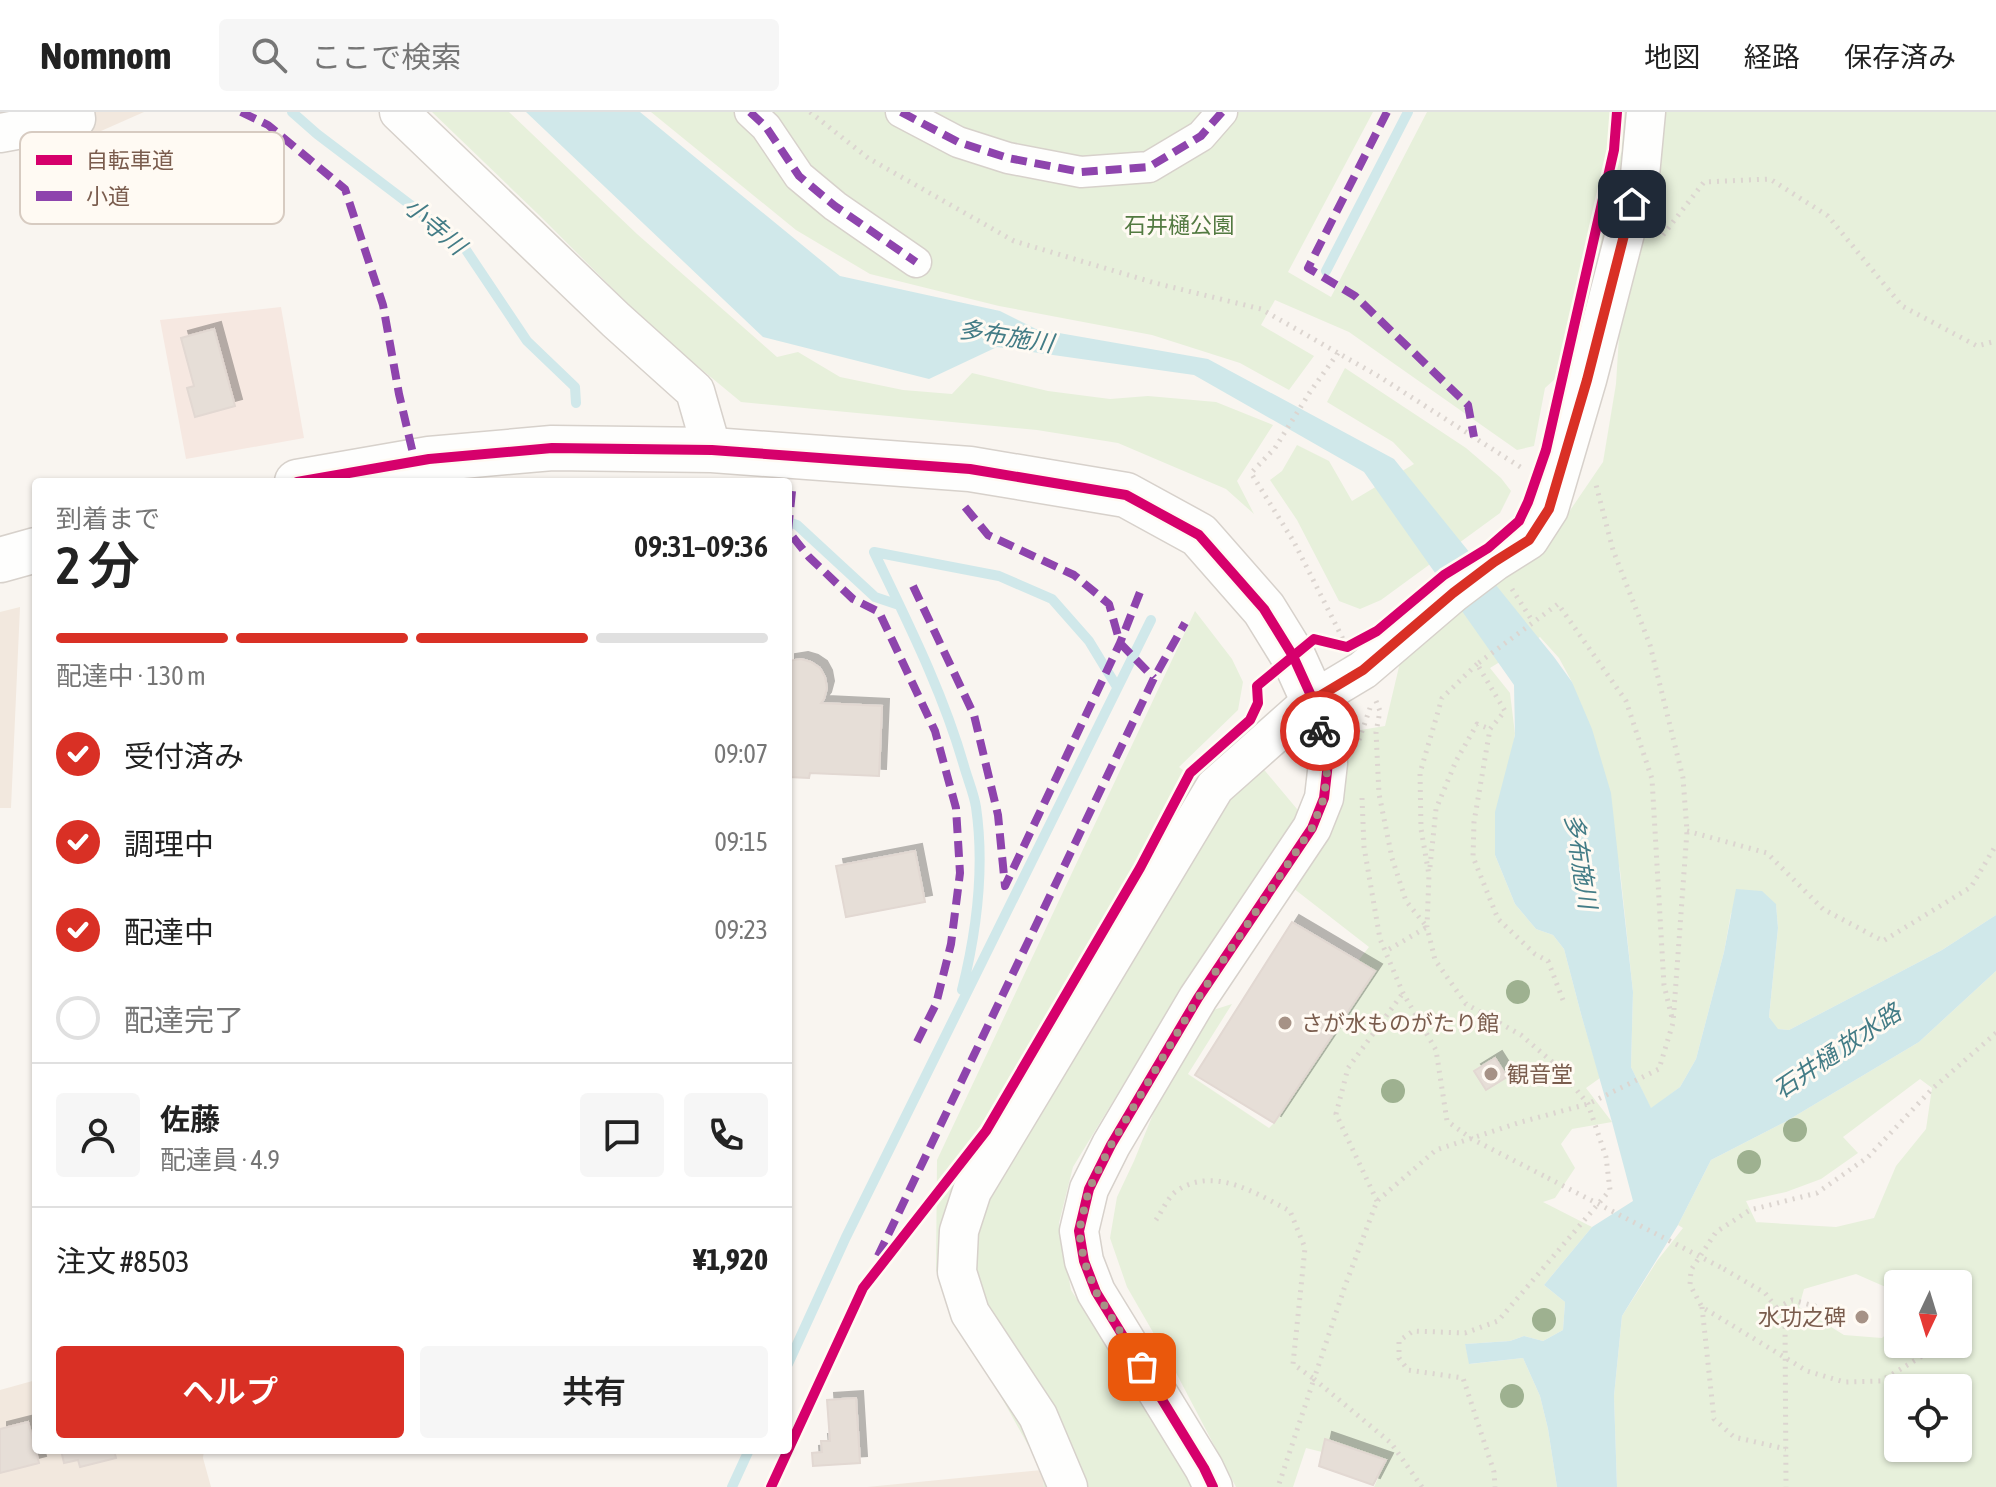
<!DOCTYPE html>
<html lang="ja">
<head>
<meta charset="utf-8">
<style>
  body { margin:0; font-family:"Asap Condensed","Noto Sans JP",sans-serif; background:#f6f6f6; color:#222; height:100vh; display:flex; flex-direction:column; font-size:30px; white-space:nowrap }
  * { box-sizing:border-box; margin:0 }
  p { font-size:26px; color:#767676 }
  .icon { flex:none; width:44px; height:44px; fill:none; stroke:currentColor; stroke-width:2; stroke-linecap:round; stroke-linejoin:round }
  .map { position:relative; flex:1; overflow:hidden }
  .panel { position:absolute; left:32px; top:366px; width:760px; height:976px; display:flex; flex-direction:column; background:#fff; border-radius:8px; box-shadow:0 2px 6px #0004 }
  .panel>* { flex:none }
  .needle { width:52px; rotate:184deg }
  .fabs { position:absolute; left:1884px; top:1158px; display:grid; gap:16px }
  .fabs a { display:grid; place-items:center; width:88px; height:88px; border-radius:8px; background:#fff; box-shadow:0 2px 6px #0004; font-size:40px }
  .pin { position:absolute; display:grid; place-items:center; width:68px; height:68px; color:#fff; margin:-34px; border-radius:16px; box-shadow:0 4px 12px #0006 }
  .courier { position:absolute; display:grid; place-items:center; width:80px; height:80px; margin:-40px; border:6px solid #d93025; border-radius:50%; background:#fff; color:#222; box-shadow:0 2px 10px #0007 }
  .headline em { font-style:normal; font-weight:600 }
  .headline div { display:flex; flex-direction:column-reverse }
  .headline { display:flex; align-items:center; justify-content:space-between; height:136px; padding:0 24px }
  h1 { font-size:52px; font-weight:600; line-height:60px }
  .bar { display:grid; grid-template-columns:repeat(4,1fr); gap:12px 8px; align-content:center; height:96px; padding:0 24px }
  .bar i { height:10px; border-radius:6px; background:#e0e0e0 }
  .bar .selected { background:#d93025 }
  .bar p { grid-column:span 4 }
  .line { display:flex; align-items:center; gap:20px; padding:0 24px; border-top:2px solid #e0e0e0 }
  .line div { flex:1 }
  .round { display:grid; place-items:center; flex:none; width:84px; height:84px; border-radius:8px; background:#f6f6f6 }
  ol { padding:0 24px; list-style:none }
  li { display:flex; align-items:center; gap:24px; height:88px }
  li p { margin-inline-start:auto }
  li .icon { padding:8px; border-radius:50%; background:#d93025; color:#fff; stroke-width:4 }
  li:last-child { color:#767676 }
  li i { width:44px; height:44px; border:4px solid #e0e0e0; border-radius:50% }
  .button { display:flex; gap:16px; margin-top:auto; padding:16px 24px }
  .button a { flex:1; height:92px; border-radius:8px; background:#d93025; color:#fff; font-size:32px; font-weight:600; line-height:92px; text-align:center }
  .button a+a { background:#f6f6f6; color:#222 }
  header { display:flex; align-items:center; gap:48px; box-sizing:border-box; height:112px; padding:0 40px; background:#fff; border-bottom:2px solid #e0e0e0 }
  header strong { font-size:38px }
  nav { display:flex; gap:44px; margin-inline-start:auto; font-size:28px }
  .search { width:560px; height:72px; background:#f6f6f6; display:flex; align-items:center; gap:20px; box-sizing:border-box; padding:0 28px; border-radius:8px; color:#767676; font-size:30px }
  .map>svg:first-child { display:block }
  .residential { fill:#f2e8de }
  .commercial { fill:#f6e8e1 }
  .green { fill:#e7f0db; fill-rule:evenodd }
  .water { fill:#d0e8ea }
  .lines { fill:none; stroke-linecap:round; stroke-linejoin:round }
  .stream { stroke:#d0e8ea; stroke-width:10 }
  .building { fill:#e6ded7; stroke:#e2d8d2; stroke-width:2; filter:url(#shadow) }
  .pedestrian-casing { stroke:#d7d1cb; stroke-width:33 }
  .minor-casing { stroke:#d7d1cb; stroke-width:41 }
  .tertiary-casing { stroke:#d7d1cb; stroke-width:47 }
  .path { stroke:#dcd5d0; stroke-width:5; stroke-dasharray:2 6; stroke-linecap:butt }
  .pedestrian { stroke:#fefefd; stroke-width:30 }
  .minor { stroke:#fefefd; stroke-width:38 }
  .tertiary { stroke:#fefefd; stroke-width:44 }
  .path-bridge { stroke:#dcd5d0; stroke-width:5; stroke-dasharray:2 6; stroke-linecap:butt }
  .quiet { stroke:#8e44ad; stroke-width:8; stroke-dasharray:16 8; stroke-linecap:butt }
  .cycleway-casing { stroke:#fffaf3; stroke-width:15 }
  .cycleway { stroke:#d6006c; stroke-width:10 }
  .tree { fill:#9eb190 }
  .done { stroke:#a69286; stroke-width:8; stroke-dasharray:0 14.4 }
  .route { stroke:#d93025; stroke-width:10 }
  .poi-dot { fill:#a69286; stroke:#fffaf3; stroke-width:3 }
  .labels { text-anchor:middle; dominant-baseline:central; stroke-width:6; stroke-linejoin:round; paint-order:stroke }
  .park-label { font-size:22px; fill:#537a41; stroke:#fffaf3 }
  .poi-label { font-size:22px; fill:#7a5c4d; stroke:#fffaf3; text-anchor:start }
  .water-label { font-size:24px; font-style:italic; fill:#437c86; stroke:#fffaf3 }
  .key { fill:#fffaf3; stroke:#d7cbc1; stroke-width:2 }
  .key-label { font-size:22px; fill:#7a5c4d }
</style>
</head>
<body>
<header>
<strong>Nomnom</strong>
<div class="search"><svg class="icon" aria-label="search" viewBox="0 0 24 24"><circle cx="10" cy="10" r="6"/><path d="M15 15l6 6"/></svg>ここで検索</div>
<nav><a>地図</a><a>経路</a><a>保存済み</a></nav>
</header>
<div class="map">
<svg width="1996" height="1375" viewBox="0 0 1996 1375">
  <defs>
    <filter id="shadow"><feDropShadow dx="7" dy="-7" stdDeviation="0" flood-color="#0004"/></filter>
  </defs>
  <rect width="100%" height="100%" fill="#f9f5f0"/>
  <path class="residential" d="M0 0H144L101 19 0 32Z
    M20 495 11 696H0V500Z
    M36 1268V1338H204L203 1346 211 1375H0V1278Z
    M1042 1358 1044 1375H867Z"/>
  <path class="commercial" d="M281 195 304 326 186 347 160 208Z"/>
  <path class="green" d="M432 0H509L637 122 777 245 798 240 840 265 903 278 952 282 972 261 1048 279 1110 287 1148 284 1216 290 1273 313 1237 369 1254 402 1226 377 1118 331 1037 318 741 290 655 219 539 103Z
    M651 0H1373L1288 160 1331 185 1427 0H1996V803L1942 838 1789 918 1777 917 1769 905 1778 816 1776 793 1731 801 1724 840 1696 947 1680 975 1651 997 1631 955 1633 880 1620 758 1572 570 1559 546 1540 525 1490 556 1510 581 1515 622 1495 743 1515 792 1536 817 1553 823 1564 837 1581 902 1600 966 1586 976 1612 1010 1572 1017 1561 1032 1575 1056 1555 1086 1543 1090 1592 1115 1544 1173 1565 1190 1563 1218 1543 1229 1524 1224 1510 1229 1465 1232 1470 1252 1523 1246 1540 1284 1548 1317 1557 1375H1374L1386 1348 1325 1327 1322 1340 1306 1336 1293 1375H1236L1173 1255 1127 1175 1110 1126 1117 1085 1134 1049 1164 975 1210 899 1232 892 1188 962 1269 1016 1274 1011 1375 860 1358 849 1369 835 1293 776 1340 681 1342 621 1385 614 1402 542 1556 419 1603 350 1616 272 1620 208 1545 276 1534 334 1517 338 1349 220 1275 188 1261 213 1314 244 1289 278 1240 251 1152 223 999 194 870 162 796 118Z
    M1345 256 1466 336 1501 366 1511 379 1500 401 1381 488 1360 497 1339 489 1297 408 1270 368 1282 359 1297 333 1329 349 1352 389 1414 352 1393 330 1327 290Z
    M1195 499 1232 547 1243 570 1238 598 1179 655 1222 688 1261 654 1302 703 1187 868 1073 1055 1059 1111 1071 1178 1190 1364 1195 1375H1044L1042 1358 952 1197 936 1158 937 1048Z
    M1996 859V1375H1617L1614 1284 1622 1204 1657 1149 1683 1116 1678 1113 1711 1048 1785 1010 1919 930ZM1920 967 1932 976 1926 1017 1896 1054 1874 1106 1836 1115 1756 1110 1757 1112 1746 1089 1786 1080 1821 1067 1858 1041 1843 1025ZM1856 1162 1897 1180 1898 1183V1172H1958V1232H1898V1211L1882 1226 1844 1223 1799 1195 1804 1177ZM1898 1276H1958V1336H1898Z"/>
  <path class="water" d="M526 0H640L840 164 1000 199 1036 217 1208 247 1394 347 1554 545 1572 570 1592 617 1611 681 1633 880 1631 955 1651 996 1680 975 1696 947 1724 840 1736 777 1762 779 1776 792 1778 816 1769 905 1778 917 1789 918 1942 838 1996 803V859L1919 930 1785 1010 1711 1048 1678 1113 1622 1204 1614 1284 1617 1375H1557L1548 1317 1540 1284 1523 1246 1469 1252 1465 1232 1510 1229 1524 1224 1543 1229 1563 1218 1565 1190 1544 1173 1592 1115 1633 1089 1612 1010 1581 902 1564 837 1553 823 1536 817 1515 792 1495 743V700L1515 623 1514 573 1364 360 1194 263 997 235 929 267 763 225Z"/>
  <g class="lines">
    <path class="stream" d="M292 0 317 22 462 132 527 229 575 275 576 291
      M1326 159 1408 0
      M788 410 797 413 875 485 899 493
      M874 440C907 509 943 580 964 654 968 668 974 682 976 695 985 757 977 818 962 878
      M874 440 999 464 1052 487 1089 529 1117 575
      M788 1252 846 1125 1151 508
      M732 1375 749 1338"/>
  </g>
  <path class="building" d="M214 217 235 294 195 305 187 276 194 274 181 226Z
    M801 547 811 550 820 556 825 565 827 576 824 587 821 591 882 594 879 664 810 661 809 666 788 665V549Z
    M915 739 925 790 846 805 836 754Z
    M1292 810 1375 859 1274 1011 1195 963Z
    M1495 946 1507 965 1486 978 1474 959Z
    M856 1286 860 1351 813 1354 812 1341 822 1340 821 1329H830L827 1288Z
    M28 1310 39 1351 0 1361V1317Z
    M1325 1327 1386 1348 1373 1373 1319 1354Z
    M61 1338H114L116 1346 80 1355 78 1348 64 1351Z"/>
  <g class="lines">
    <g class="pedestrian-casing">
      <path id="pedestrian" d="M750 0 766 15 799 64 835 94 916 150
        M901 0 958 30 1008 46 1081 60 1149 55 1201 24 1222 0"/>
    </g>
    <g class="minor-casing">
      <path id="minor" d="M399 0 616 208 695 279 712 338
        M0 21 76 7 75 0
        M1068 1375 1038 1304 970 1201 957 1160 959 1119 972 1079 1215 675 1313 588 1363 558 1453 481 1494 450 1529 428 1549 397 1587 268 1640 63 1646 0
        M1213 1375 1204 1356 1096 1180 1084 1149 1079 1119 1089 1077 1111 1033 1198 886 1312 716 1324 686 1328 651 1313 588"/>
    </g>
    <g class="tertiary-casing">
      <path id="tertiary" d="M297 370 429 347 552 336 712 338 970 357 1126 383 1199 423 1264 497 1293 544 1313 588
        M0 448 36 438"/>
    </g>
    <path class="path" d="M810 0 868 46 1014 129 1155 171 1261 197 1380 265 1525 358
      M1663 123 1704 70 1770 67 1828 104 1902 194 1977 234 1996 229
      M1338 241 1310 280 1275 336 1251 361 1294 430 1345 531
      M1512 477 1533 510
      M1477 552 1442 586 1420 661 1421 717 1429 763 1427 815 1435 848 1466 892 1521 923 1557 954 1588 992 1606 1045 1610 1078 1498 1209 1465 1221 1413 1219 1399 1229V1246L1408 1258 1463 1266 1494 1360 1495 1375
      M1376 589 1380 599 1376 620 1379 682 1392 746 1406 789 1427 815 1386 839
      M1359 628 1370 596
      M1362 686 1364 735 1380 827 1403 881 1436 938 1447 1009 1472 1027 1548 1066
      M1687 719 1767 741 1823 797 1883 829 1971 775 1996 733
      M1430 755 1436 697 1456 649 1477 612 1490 617
      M1563 888 1548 849 1535 842 1498 807 1473 745 1474 710 1490 617 1505 599 1477 552 1558 492 1626 589 1652 667 1664 873 1672 906
      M1377 1089 1336 1002 1348 956 1403 881
      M1156 1108C1162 1099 1169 1083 1178 1078 1215 1054 1257 1082 1290 1099L1305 1136 1293 1252 1314 1267 1278 1375
      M1724 1157 1765 1181 1785 1207 1786 1375
      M1702 1195 1714 1307 1734 1325 1786 1337
      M1777 1196 1792 1188 1830 1198
      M1942 1232 1881 1269 1844 1270 1807 1259 1702 1195 1690 1173 1691 1158 1716 1120 1750 1098 1817 1081 1868 1045 1932 977 1996 921
      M1422 1375 1391 1331 1314 1267 1345 1174 1377 1089 1436 1038 1521 1010 1588 992 1659 957 1673 911 1687 719 1683 666 1650 533 1613 438 1595 369"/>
    <use href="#pedestrian" class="pedestrian"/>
    <use href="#minor" class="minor"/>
    <use href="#tertiary" class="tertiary"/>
    <path class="path-bridge" d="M1548 1066 1724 1157"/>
    <path class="quiet" d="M241 0 268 13 345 77 383 193 399 282 415 350
      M750 0 766 15 799 64 835 94 916 150
      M901 0 958 30 1008 46 1081 60 1149 55 1201 24 1222 0
      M1387 0 1308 156 1355 184 1468 293 1474 325
      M792 379 788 419 809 445 853 487 879 500 935 619 956 696 960 761 951 832 936 892 917 930
      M965 395 988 423 1074 463 1109 492 1120 531 1154 566
      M913 474 974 603 998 703 1005 774 1120 531 1142 475
      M878 1144 1154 566 1185 511"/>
    <g class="cycleway-casing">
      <path id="cycleway" d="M297 370 429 347 552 336 712 338 970 357 1126 383 1199 423 1264 497 1293 544 1313 588 1328 651 1324 686 1312 716 1198 886 1111 1033 1089 1077 1079 1119 1084 1149 1096 1180 1204 1356 1213 1375
        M771 1375 863 1176 986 1019 1140 756 1190 661 1250 608 1258 591 1257 574 1314 527 1347 535 1377 519 1444 463 1488 436 1519 409 1528 390 1546 338 1614 38 1617 0"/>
    </g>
    <use href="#cycleway" class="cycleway"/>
  </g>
  <g class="tree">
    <circle cx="1518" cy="880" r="12"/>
    <circle cx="1393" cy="979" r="12"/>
    <circle cx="1795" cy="1018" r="12"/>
    <circle cx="1749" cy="1050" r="12"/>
    <circle cx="1544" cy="1208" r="12"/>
    <circle cx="1512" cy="1284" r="12"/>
  </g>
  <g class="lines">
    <path class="done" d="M1142 1255 1096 1180 1084 1149 1079 1119 1089 1077 1111 1033 1198 886 1312 716 1324 686 1328 651 1320 619"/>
    <path class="route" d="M1320 619 1313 588 1363 558 1453 481 1494 450 1529 428 1549 397 1587 268 1632 92"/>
  </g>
  <g class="poi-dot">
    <circle cx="1285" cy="911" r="8"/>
    <circle cx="1491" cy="962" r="8"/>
    <circle cx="1862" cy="1205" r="8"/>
  </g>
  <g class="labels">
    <g class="park-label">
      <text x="1179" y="113">石井樋公園</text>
    </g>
    <g class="poi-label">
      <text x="1301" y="911">さが水ものがたり館</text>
      <text x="1507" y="962">観音堂</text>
      <text x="1846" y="1205" text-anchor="end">水功之碑</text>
    </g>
    <g class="water-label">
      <text transform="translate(435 114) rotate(41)">小寺川</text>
      <text transform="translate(1006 224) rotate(9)">多布施川</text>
      <text transform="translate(1581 749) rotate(81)">多布施川</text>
      <text transform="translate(1837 939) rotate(-34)">石井樋 放水路</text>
    </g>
  </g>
  <rect x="20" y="20" width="264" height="92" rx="12" class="key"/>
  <rect x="36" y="43" width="36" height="10" fill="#d6006c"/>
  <rect x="36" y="79" width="36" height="10" fill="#8e44ad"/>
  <g class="key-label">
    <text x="86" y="56">自転車道</text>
    <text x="86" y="92">小道</text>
  </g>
</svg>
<div class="fabs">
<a><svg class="needle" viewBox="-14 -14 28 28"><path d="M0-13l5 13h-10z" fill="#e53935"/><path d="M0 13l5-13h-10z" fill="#767676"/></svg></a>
<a><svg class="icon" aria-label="locate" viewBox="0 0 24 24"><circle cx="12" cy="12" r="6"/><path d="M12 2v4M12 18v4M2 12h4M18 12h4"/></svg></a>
</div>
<div class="pin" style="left:1142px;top:1255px;background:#ea580c"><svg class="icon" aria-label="bag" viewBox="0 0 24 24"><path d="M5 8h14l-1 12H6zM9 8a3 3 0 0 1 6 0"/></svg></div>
<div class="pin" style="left:1632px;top:92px;background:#1f2937"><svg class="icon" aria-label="home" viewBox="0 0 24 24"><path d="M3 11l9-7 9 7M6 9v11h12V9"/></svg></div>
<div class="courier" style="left:1320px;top:619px"><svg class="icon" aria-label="bike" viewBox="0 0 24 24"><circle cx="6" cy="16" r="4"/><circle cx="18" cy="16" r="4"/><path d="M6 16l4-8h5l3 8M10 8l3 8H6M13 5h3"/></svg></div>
<section class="panel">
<div class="headline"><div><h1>2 分</h1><p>到着まで</p></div><em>09:31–09:36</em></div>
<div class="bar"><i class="selected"></i><i class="selected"></i><i class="selected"></i><i></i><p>配達中 · 130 m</p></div>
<ol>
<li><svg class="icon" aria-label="check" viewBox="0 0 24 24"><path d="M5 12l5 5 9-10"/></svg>受付済み<p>09:07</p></li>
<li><svg class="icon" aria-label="check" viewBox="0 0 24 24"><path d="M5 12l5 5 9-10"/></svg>調理中<p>09:15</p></li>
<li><svg class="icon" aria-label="check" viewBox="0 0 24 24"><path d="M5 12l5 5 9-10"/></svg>配達中<p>09:23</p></li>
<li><i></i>配達完了</li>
</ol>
<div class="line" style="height:144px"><a class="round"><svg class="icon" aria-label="person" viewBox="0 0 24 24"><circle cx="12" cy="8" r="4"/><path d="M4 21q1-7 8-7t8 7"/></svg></a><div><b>佐藤</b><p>配達員 · 4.9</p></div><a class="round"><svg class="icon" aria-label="chat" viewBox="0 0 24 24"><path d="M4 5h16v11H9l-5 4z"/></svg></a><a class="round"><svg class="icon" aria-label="phone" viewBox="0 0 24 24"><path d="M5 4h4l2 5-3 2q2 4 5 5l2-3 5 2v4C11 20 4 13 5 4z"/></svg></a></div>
<div class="line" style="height:104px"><div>注文 #8503</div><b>¥1,920</b></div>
<div class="button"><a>ヘルプ</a><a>共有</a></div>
</section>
</div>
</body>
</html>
